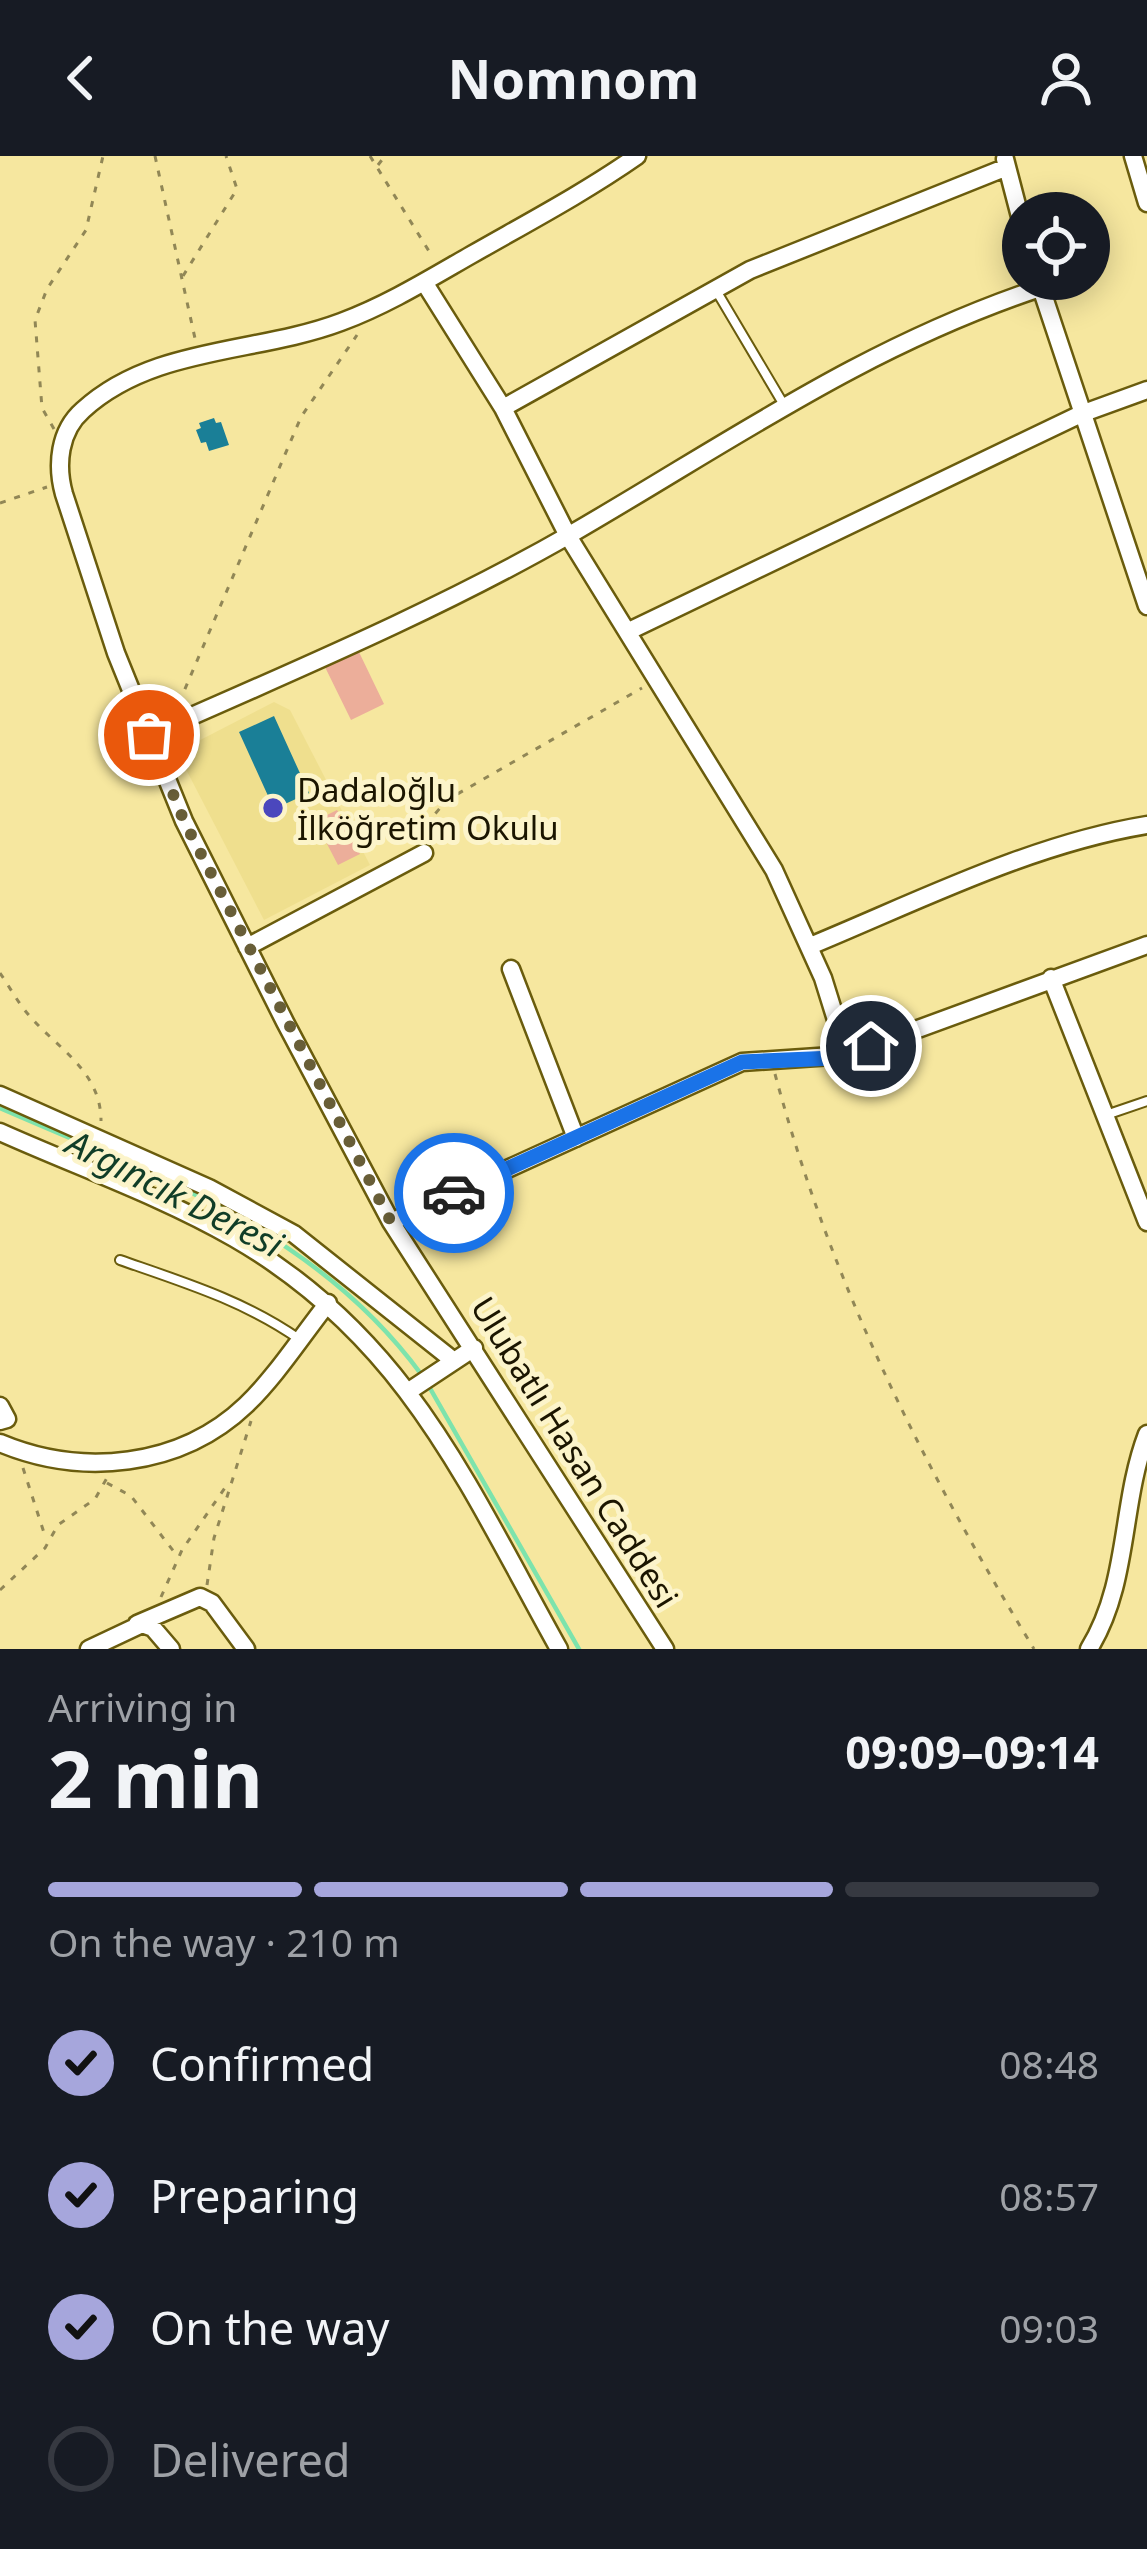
<!DOCTYPE html>
<html lang="en">
<head>
<meta charset="utf-8">
<style>
  body { margin:0; font-family:"Noto Sans",sans-serif; background:#242831; color:#f1f3f6; height:100vh; display:flex; flex-direction:column; font-size:45px; white-space:nowrap }
  * { box-sizing:border-box; margin:0 }
  p { font-size:39px; color:#9ea1a6 }
  .icon { flex:none; width:66px; height:66px; fill:none; stroke:currentColor; stroke-width:2; stroke-linecap:round; stroke-linejoin:round }
  .map { position:relative; height:1493px; overflow:hidden }
  .sheet { display:flex; flex-direction:column; background:#171b24; flex:1 }
  .sheet>* { flex:none }
  .fabs { position:absolute; left:1002px; top:36px; display:grid; gap:24px }
  .fabs a { display:grid; place-items:center; width:108px; height:108px; border-radius:50%; background:#171b24; box-shadow:0 6px 30px #0003; font-size:60px }
  .pin { position:absolute; display:grid; place-items:center; width:102px; height:102px; color:#fff; margin:-51px; border:6px solid #fff; border-radius:50%; box-shadow:0 3px 12px #0007 }
  .courier { position:absolute; display:grid; place-items:center; width:120px; height:120px; margin:-60px; border:9px solid #1a73e8; border-radius:50%; background:#fff; color:#222; box-shadow:0 3px 15px #0007 }
  .head em { font-style:normal; font-weight:700 }
  .head div { display:flex; flex-direction:column-reverse }
  .head { display:flex; align-items:center; justify-content:space-between; height:204px; padding:0 48px }
  h1 { font-size:78px; font-weight:700; line-height:90px }
  .bar { display:grid; grid-template-columns:repeat(4,1fr); gap:18px 12px; align-content:center; height:144px; padding:0 48px }
  .bar i { height:15px; border-radius:9px; background:#363941 }
  .bar .active { background:#a6a6dc }
  .bar p { grid-column:span 4 }
  ol { padding:0 48px; list-style:none }
  li { display:flex; align-items:center; gap:36px; height:132px }
  li p { margin-inline-start:auto }
  li .icon { padding:12px; border-radius:50%; background:#a6a6dc; color:#111; stroke-width:4 }
  li:last-child { color:#9ea1a6 }
  li i { width:66px; height:66px; border:6px solid #363941; border-radius:50% }
  header { display:flex; justify-content:space-between; align-items:center; height:156px; padding:0 48px; background:#171b24; font-size:54px; font-weight:700 }
  .map>svg:first-child { display:block }
  .built { fill:#efdf8e }
  .park { fill:#ecae9a }
  .lines { fill:none; stroke-linecap:round; stroke-linejoin:round }
  .stream { stroke:#7de3ac; stroke-width:4.5 }
  .building { fill:#1a7f97 }
  .service-casing { stroke:#6a5c0d; stroke-width:12 }
  .minor-casing { stroke:#6a5c0d; stroke-width:21 }
  .path { stroke:#918756; stroke-width:3; stroke-dasharray:6 9; stroke-linecap:butt }
  .service { stroke:#fff; stroke-width:8 }
  .minor { stroke:#fff; stroke-width:16 }
  .done { stroke:#685e38; stroke-width:12; stroke-dasharray:0 21.6 }
  .route { stroke:#1a73e8; stroke-width:15 }
  .poi-dot { fill:#4b47bd; stroke:#fcf4ca; stroke-width:4.5 }
  .labels { text-anchor:middle; dominant-baseline:central; stroke-width:10; stroke-linejoin:round; paint-order:stroke }
  .poi-label { font-size:33px; fill:#1b1500; stroke:#fcf4ca; text-anchor:start }
  .street-label { font-size:33px; fill:#1b1500; stroke:#fcf4ca }
  .water-label { font-size:36px; font-style:italic; fill:#103d27; stroke:#fcf4ca }
</style>
</head>
<body>
<header><svg class="icon" aria-label="back" viewBox="0 0 24 24"><path d="M15 5l-7 7 7 7"/></svg>Nomnom<svg class="icon" aria-label="person" viewBox="0 0 24 24"><circle cx="12" cy="8" r="4"/><path d="M4 21q1-7 8-7t8 7"/></svg></header>
<div class="map">
<svg width="1147" height="1493" viewBox="0 0 1147 1493">
  <rect width="100%" height="100%" fill="#f6e79f"/>
  <path class="built" d="M274 546 290 554 370 709 264 764 177 596Z"/>
  <path class="park" d="M358 494 384 548 351 564 325 511Z
    M337 654 360 698 338 709 315 665Z"/>
  <g class="lines">
    <path class="stream" d="M0 952C158 1021 315 1074 421 1218
      M427 1227 579 1493"/>
  </g>
  <path class="building" d="M214 262 216 267 221 266 229 289 209 295 206 286 201 287 196 274 201 272 199 267Z
    M274 560 309 637 274 653 239 576Z"/>
  <g class="lines">
    <g class="service-casing">
      <path id="service" d="M717 136 784 249
        M1106 959 1147 945
        M120 1104C183 1126 245 1145 299 1183"/>
    </g>
    <g class="minor-casing">
      <path id="minor" d="M637 0C584 37 527 67 471 99 429 123 387 149 341 166 256 198 153 190 83 254 59 275 56 309 64 338L116 497 184 665 285 866 391 1066 665 1493
        M1133 0 1147 47
        M1005 3 1023 72
        M424 126 503 252 568 380 774 714 823 822 847 899
        M1039 126 1147 450
        M503 252 750 114 1007 11
        M629 475 1081 258 1147 234
        M149 579C291 516 437 455 571 378 730 286 863 191 1040 132
        M810 790C919 745 1031 688 1147 669
        M247 791 424 697
        M511 813 576 982
        M1051 822 1147 1066
        M0 939 209 1032 294 1078 454 1205
        M0 976C78 1011 161 1040 234 1082 406 1181 467 1328 559 1493
        M391 1066 742 906 847 899 1147 789
        M409 1235 474 1192
        M0 1250 7 1263 0 1265
        M0 1287C81 1321 180 1312 246 1249 277 1219 301 1181 328 1147
        M137 1468 200 1441 212 1447 246 1493
        M89 1493 142 1468 153 1472 171 1493
        M1089 1493C1130 1426 1120 1349 1147 1278"/>
    </g>
    <path class="path" d="M155 0 196 187
      M370 0 432 100
      M378 9 385 0
      M183 120 237 33 226 0
      M54 273 42 252 35 164 47 133 86 74 103 0
      M0 347 47 331
      M179 547 301 261 357 179
      M423 684 428 666 447 644 642 532
      M0 817C9 830 17 845 27 857 56 892 101 914 101 965
      M775 918C831 1127 922 1309 1034 1493
      M23 1312 46 1383
      M107 1327 131 1340 178 1401
      M207 1429 214 1382 251 1265
      M0 1434 45 1392 58 1369 95 1343 108 1320
      M161 1441 182 1394 229 1326"/>
    <use href="#service" class="service"/>
    <use href="#minor" class="minor"/>
  </g>
  <g class="lines">
    <path class="done" d="M149 579 184 665 391 1066 454 1037"/>
    <path class="route" d="M454 1037 742 906 834 902 871 890"/>
  </g>
  <circle class="poi-dot" cx="273" cy="652" r="12"/>
  <g class="labels">
    <g class="poi-label">
      <text x="297" y="633">Dadaloğlu<tspan x="297" dy="38">İlköğretim Okulu</tspan></text>
    </g>
    <g class="street-label">
      <text transform="translate(575 1296) rotate(58)">Ulubatlı Hasan Caddesi</text>
    </g>
    <g class="water-label">
      <text transform="translate(175 1037) rotate(27)">Argıncık Deresi</text>
    </g>
  </g>
</svg>
<div class="fabs">
<a><svg class="icon" aria-label="locate" viewBox="0 0 24 24"><circle cx="12" cy="12" r="6"/><path d="M12 2v4M12 18v4M2 12h4M18 12h4"/></svg></a>
</div>
<div class="pin" style="left:149px;top:579px;background:#ea580c"><svg class="icon" aria-label="bag" viewBox="0 0 24 24"><path d="M5 8h14l-1 12H6zM9 8a3 3 0 0 1 6 0"/></svg></div>
<div class="pin" style="left:871px;top:890px;background:#1f2937"><svg class="icon" aria-label="home" viewBox="0 0 24 24"><path d="M3 11l9-7 9 7M6 9v11h12V9"/></svg></div>
<div class="courier" style="left:454px;top:1037px"><svg class="icon" aria-label="car" viewBox="0 0 24 24"><path d="M5 17H2v-5l4-1 3-4h7l3 4 3 1v5h-3M9 17h6M6 11h13"/><circle cx="7" cy="17" r="2"/><circle cx="17" cy="17" r="2"/></svg></div>
</div>
<section class="sheet">
<div class="head"><div><h1>2 min</h1><p>Arriving in</p></div><em>09:09–09:14</em></div>
<div class="bar"><i class="active"></i><i class="active"></i><i class="active"></i><i></i><p>On the way · 210 m</p></div>
<ol>
<li><svg class="icon" aria-label="check" viewBox="0 0 24 24"><path d="M5 12l5 5 9-10"/></svg>Confirmed<p>08:48</p></li>
<li><svg class="icon" aria-label="check" viewBox="0 0 24 24"><path d="M5 12l5 5 9-10"/></svg>Preparing<p>08:57</p></li>
<li><svg class="icon" aria-label="check" viewBox="0 0 24 24"><path d="M5 12l5 5 9-10"/></svg>On the way<p>09:03</p></li>
<li><i></i>Delivered</li>
</ol>
</section>
</body>
</html>
